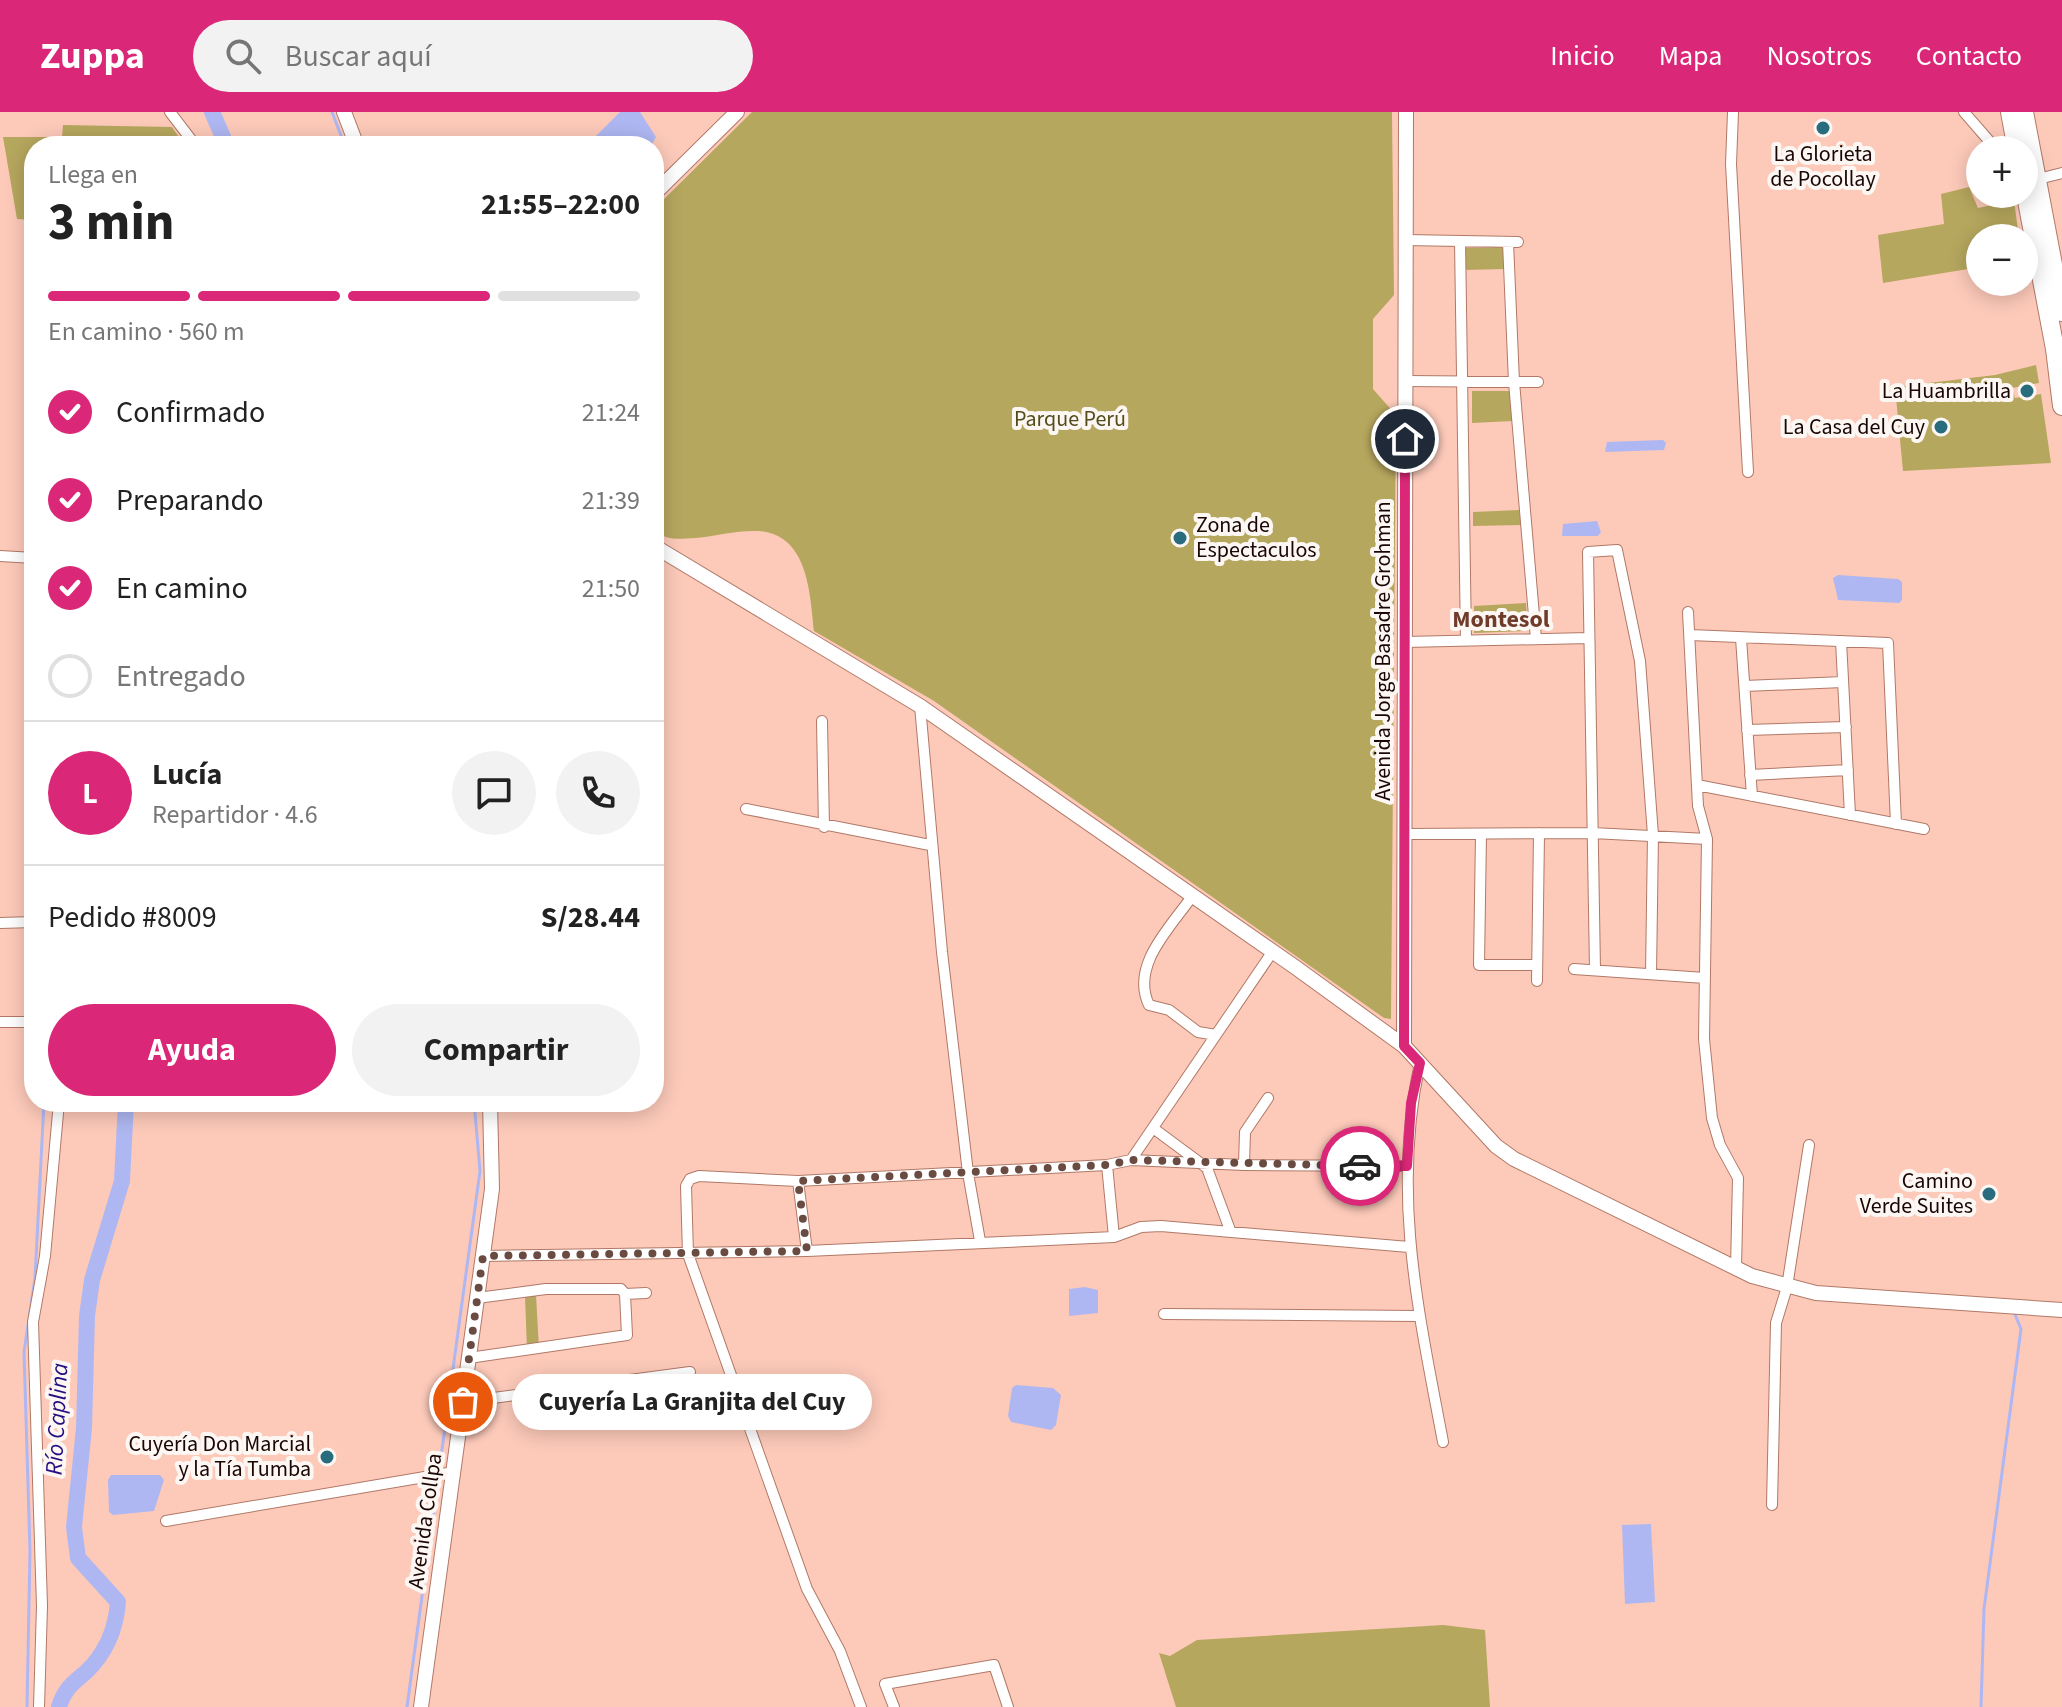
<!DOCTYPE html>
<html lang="es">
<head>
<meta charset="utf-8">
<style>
  body { margin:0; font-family:"Source Sans 3",sans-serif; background:#f2f2f2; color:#222; height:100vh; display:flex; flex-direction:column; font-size:30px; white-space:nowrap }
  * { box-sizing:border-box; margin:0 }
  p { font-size:26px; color:#767676 }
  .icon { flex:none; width:44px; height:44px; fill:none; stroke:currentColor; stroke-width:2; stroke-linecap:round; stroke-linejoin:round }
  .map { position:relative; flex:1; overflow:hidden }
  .details { position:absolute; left:24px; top:24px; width:640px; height:976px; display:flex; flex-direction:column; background:#fff; border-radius:32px; box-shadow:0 4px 20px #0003 }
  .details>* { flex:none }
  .fabs { position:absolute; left:1966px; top:24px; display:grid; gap:16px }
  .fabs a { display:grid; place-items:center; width:72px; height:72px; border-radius:50%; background:#fff; box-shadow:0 4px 20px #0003; font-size:40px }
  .pin { position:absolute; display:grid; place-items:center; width:68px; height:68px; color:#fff; margin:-34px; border:4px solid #fff; border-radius:50%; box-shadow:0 2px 8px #0007 }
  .courier { position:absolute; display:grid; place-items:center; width:80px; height:80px; margin:-40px; border:6px solid #db2777; border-radius:50%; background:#fff; color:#222; box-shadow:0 2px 10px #0007 }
  .bubble { position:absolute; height:56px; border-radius:28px; background:#fff; box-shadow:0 4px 20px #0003; font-size:26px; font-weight:700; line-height:56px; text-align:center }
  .summary em { font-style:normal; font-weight:700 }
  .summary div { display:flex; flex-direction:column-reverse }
  .summary { display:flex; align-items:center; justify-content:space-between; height:136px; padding:0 24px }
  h1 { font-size:52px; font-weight:700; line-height:60px }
  .bar { display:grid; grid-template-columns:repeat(4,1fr); gap:12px 8px; align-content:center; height:96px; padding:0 24px }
  .bar i { height:10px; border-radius:6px; background:#e0e0e0 }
  .bar .current { background:#db2777 }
  .bar p { grid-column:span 4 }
  .line { display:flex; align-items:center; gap:20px; padding:0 24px; border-top:2px solid #e0e0e0 }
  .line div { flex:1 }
  .round { display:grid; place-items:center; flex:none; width:84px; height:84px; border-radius:42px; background:#f2f2f2 }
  ol { padding:0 24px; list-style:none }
  li { display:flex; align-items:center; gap:24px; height:88px }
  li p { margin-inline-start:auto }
  li .icon { padding:8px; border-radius:50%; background:#db2777; color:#fff; stroke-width:4 }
  li:last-child { color:#767676 }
  li i { width:44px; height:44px; border:4px solid #e0e0e0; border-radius:50% }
  .cta { display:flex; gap:16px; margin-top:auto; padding:16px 24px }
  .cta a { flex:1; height:92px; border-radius:48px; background:#db2777; color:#fff; font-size:32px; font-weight:700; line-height:92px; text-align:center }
  .cta a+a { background:#f2f2f2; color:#222 }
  header { display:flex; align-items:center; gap:48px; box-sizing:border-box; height:112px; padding:0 40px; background:#db2777; color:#fff }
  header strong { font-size:38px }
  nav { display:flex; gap:44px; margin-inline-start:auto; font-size:28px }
  .search { width:560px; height:72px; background:#f2f2f2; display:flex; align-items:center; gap:20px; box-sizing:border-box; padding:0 28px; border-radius:44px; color:#767676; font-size:30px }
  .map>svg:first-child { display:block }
  .green { fill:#b6a75e }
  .water { fill:#afb7f2 }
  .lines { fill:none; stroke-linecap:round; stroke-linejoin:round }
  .stream { stroke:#afb7f2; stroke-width:3 }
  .river { stroke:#afb7f2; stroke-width:16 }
  .street-casing { stroke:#b17866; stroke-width:12 }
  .secondary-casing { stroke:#b17866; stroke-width:16 }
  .highway-casing { stroke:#b17866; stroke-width:20 }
  .street { stroke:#fff; stroke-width:10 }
  .secondary { stroke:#fff; stroke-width:14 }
  .highway { stroke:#fff; stroke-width:18 }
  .done { stroke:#694b42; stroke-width:8; stroke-dasharray:0 14.4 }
  .route { stroke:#db2777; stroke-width:10 }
  .poi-dot { fill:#286c7d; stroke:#fdf7f4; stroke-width:3 }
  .labels { text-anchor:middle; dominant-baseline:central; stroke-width:8; stroke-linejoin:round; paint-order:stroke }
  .poi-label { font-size:22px; fill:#190602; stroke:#fdf7f4; text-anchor:end }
  .park-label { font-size:22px; fill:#554c1c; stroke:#fdf7f4 }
  .street-label { font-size:22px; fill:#190602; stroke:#fdf7f4 }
  .neighbourhood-label { font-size:24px; font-weight:bold; fill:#6f3b2b; stroke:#fdf7f4 }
  .water-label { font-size:24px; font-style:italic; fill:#240e80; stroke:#fdf7f4 }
</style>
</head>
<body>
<header>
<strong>Zuppa</strong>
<div class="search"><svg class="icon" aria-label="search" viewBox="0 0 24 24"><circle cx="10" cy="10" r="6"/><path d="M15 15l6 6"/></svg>Buscar aquí</div>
<nav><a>Inicio</a><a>Mapa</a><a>Nosotros</a><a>Contacto</a></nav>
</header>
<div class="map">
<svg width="2062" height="1595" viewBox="0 0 2062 1595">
  <rect width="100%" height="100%" fill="#fdcaba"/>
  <path class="green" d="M752 0H1392L1394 183 1373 207V277L1396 303 1391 907 1384 906 934 589 814 519C810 481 808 422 758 419 738 418 716 424 696 426 678 427 669 429 654 419V97Z
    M63 13 172 15 185 34H34V108L17 107 3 25H62Z
    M1969 75 1978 96 2014 88 2019 126H1980V170H2024V164L2025 172 1981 176 1974 156 1883 171 1878 123 1944 112 1941 82Z
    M1504 135 1505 157 1464 158V136Z
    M2036 253 2039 271 2012 276 2015 286 2041 282 2051 351 1903 359 1895 275 1995 263Z
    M1472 279H1510L1513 309 1472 311Z
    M1519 398 1521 413 1473 414V400Z
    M1526 491 1528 519 1474 521V494Z
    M536 1183 539 1236 527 1238 525 1184Z
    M1443 1513 1485 1518 1490 1595H1176L1159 1541 1170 1544 1197 1528Z"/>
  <path class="water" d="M620 0H640L656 25 651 34H586Z
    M1663 328 1666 331 1664 338 1605 340 1607 330Z
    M1597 409 1601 420 1598 424H1562L1563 412Z
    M1838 463 1898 467 1902 470V488L1899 491 1838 488 1833 466Z
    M1085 1175 1098 1178V1201L1069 1204V1177Z
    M1016 1273 1053 1276 1061 1283 1056 1313 1051 1318 1011 1310 1008 1304 1012 1276Z
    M111 1363H160L164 1368 154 1399 113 1403 109 1400 108 1368Z
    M1651 1412 1655 1490 1625 1492 1622 1413Z"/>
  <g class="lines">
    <path class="stream" d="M332 0 345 34
      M440 1352 480 1059 474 990
      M27 1595 30 1439 24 1240 35 1166 44 990
      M407 1595 438 1366
      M1981 1595 1984 1497 2021 1217 2014 1200"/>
    <path class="river" d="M212 0 227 34
      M59 1595C64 1577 73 1571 86 1560 106 1541 116 1516 118 1490L78 1446 74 1415 84 1316 87 1204 92 1168 122 1069 126 990"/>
    <g class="street-casing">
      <path id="street" d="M170 0 196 34
        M1733 0 1731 52 1748 360
        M1964 0 1997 38
        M2034 68 2062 61
        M1405 128 1518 130
        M1460 129 1466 529
        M1508 130 1514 270 1536 527
        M1405 269 1538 270
        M0 444 34 446
        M1688 500 1698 694 1707 727 1704 927 1712 1006 1720 1033 1738 1066 1736 1156
        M1690 523 1888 531 1896 712
        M1741 526 1752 684
        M1841 529 1850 703
        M1405 530 1589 526
        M1745 574 1843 570
        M920 594 942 840 968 1061 980 1129
        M822 609 824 715
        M1747 618 1846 615
        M1750 663 1848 658
        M1697 673 1924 717
        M746 697 930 733
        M1405 722 1593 721 1707 727
        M1481 722 1479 853H1537
        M1193 783C1171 815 1130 853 1149 893L1169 898 1198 920 1216 923
        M0 811 34 810
        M1574 857 1705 866
        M1595 858 1588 440 1617 438 1640 549 1653 723 1651 862
        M1537 869 1539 721
        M0 910H34
        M32 910 34 886
        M1420 951C1391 1082 1419 1202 1443 1330
        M1153 1016 1207 1056 1230 1118
        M1131 1048 1273 839
        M1107 1053 1114 1125
        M1244 1053 1245 1020 1268 986
        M798 1069 807 1139
        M483 1144 807 1139 1114 1125 1141 1115 1161 1114 1409 1135
        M625 1182 646 1181
        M1164 1202 1417 1204
        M469 1246 627 1223 625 1182 621 1177H546L477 1186
        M463 1290 690 1260
        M1772 1393 1776 1211 1787 1175 1809 1033
        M166 1409 454 1360
        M39 1595 42 1494 33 1210 45 1144 59 990
        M861 1595 840 1539 807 1477 688 1142 686 1074 690 1067 699 1064 798 1069 1107 1053 1131 1048 1244 1053 1407 1054
        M894 1595 885 1572 994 1553 1008 1595"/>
    </g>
    <g class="secondary-casing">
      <path id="secondary" d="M344 0 357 34
        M654 82 737 0
        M654 434 920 594 1295 855 1404 934 1496 1034 1514 1047 1752 1164 1816 1181 2062 1198
        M1404 934 1406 0
        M421 1595 492 1077 490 990"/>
    </g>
    <g class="highway-casing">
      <path id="highway" d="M2010 0 2017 38
        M2024 0 2062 200
        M2024 73 2055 237 2062 294"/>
    </g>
    <use href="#street" class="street"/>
    <use href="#secondary" class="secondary"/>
    <use href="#highway" class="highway"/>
  </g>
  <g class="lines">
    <path class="done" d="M463 1290 483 1144 807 1139 798 1069 1107 1053 1131 1048 1360 1054"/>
    <path class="route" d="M1360 1054H1407L1411 991 1420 951 1404 934 1405 327"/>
  </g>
  <g class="poi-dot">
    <circle cx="1823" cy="16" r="8"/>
    <circle cx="2027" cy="279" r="8"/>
    <circle cx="1941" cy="315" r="8"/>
    <circle cx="1180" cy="426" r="8"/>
    <circle cx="1989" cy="1082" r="8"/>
    <circle cx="327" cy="1345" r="8"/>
  </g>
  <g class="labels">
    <g class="poi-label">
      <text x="1823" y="42" text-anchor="middle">La Glorieta<tspan x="1823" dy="25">de Pocollay</tspan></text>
      <text x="2011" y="279">La Huambrilla</text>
      <text x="1925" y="315">La Casa del Cuy</text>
      <text x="1196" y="413" text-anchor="start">Zona de<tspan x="1196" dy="25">Espectaculos</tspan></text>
      <text x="1973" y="1069">Camino<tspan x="1973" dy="25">Verde Suites</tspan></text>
      <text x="311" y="1332">Cuyería Don Marcial<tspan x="311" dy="25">y la Tía Tumba</tspan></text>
    </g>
    <g class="park-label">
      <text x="1070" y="307">Parque Perú</text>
    </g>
    <g class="street-label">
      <text transform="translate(1383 539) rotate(-90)">Avenida Jorge Basadre Grohman</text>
      <text transform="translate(425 1409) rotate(-82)">Avenida Collpa</text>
    </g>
    <g class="neighbourhood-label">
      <text x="1501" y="507">Montesol</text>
    </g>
    <g class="water-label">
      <text transform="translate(57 1307) rotate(-87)">Río Caplina</text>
    </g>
  </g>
</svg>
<div class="fabs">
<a>+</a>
<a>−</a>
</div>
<div class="pin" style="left:463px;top:1290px;background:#ea580c"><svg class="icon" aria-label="bag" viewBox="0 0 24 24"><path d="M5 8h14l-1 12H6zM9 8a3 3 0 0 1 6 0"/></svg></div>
<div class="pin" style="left:1405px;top:327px;background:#1f2937"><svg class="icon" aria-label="home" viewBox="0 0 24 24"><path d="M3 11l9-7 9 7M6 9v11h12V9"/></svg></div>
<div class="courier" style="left:1360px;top:1054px"><svg class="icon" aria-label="car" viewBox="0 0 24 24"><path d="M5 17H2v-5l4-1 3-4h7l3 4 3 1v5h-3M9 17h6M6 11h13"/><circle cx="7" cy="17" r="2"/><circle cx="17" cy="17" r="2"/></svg></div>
<div class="bubble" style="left:512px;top:1262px;width:360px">Cuyería La Granjita del Cuy</div>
<section class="details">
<div class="summary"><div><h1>3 min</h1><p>Llega en</p></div><em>21:55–22:00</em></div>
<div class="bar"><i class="current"></i><i class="current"></i><i class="current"></i><i></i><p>En camino · 560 m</p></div>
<ol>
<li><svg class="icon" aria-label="check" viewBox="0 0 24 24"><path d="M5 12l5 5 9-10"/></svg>Confirmado<p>21:24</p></li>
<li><svg class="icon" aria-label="check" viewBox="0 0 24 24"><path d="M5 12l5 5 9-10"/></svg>Preparando<p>21:39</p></li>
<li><svg class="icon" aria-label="check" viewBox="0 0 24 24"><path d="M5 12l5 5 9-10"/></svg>En camino<p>21:50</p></li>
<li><i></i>Entregado</li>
</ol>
<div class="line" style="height:144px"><b class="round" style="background:#db2777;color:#fff">L</b><div><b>Lucía</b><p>Repartidor · 4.6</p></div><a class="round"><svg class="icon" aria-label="chat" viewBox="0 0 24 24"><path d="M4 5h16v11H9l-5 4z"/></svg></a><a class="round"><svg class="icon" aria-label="phone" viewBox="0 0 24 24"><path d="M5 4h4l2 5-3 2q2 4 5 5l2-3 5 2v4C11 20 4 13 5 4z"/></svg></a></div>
<div class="line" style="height:104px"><div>Pedido #8009</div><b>S/28.44</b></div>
<div class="cta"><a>Ayuda</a><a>Compartir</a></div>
</section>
</div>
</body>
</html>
